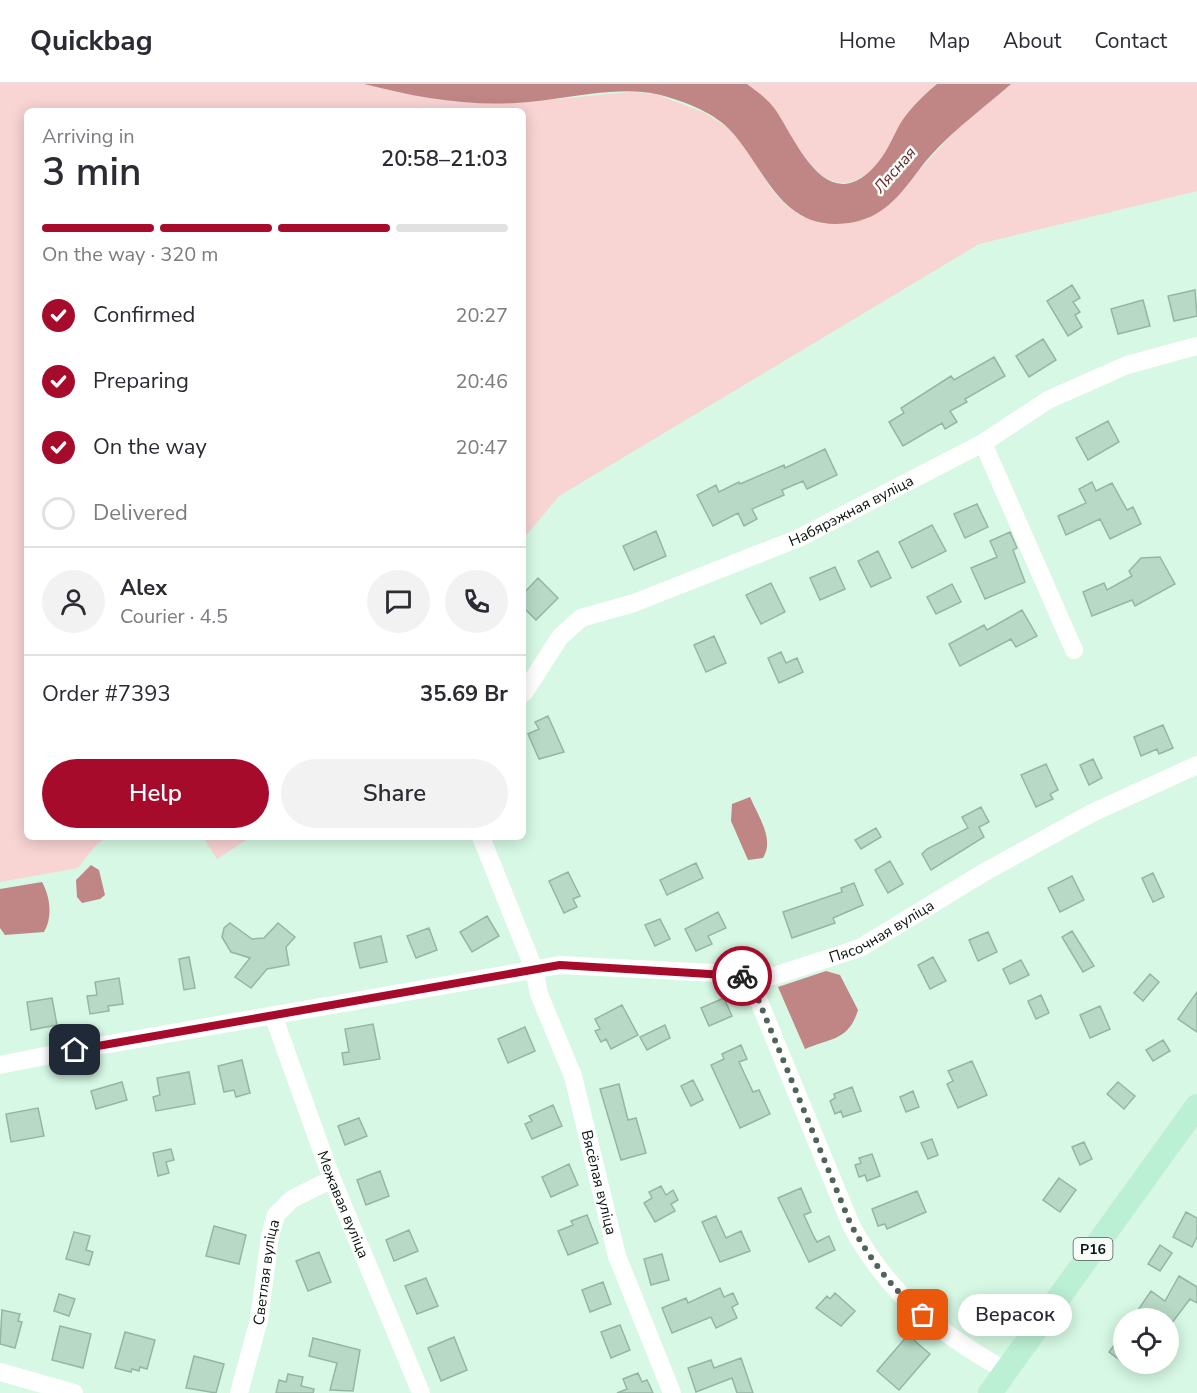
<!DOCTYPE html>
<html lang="en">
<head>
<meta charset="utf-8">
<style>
  body { margin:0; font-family:"Nunito Sans",sans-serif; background:#f2f2f3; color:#2b2b33; height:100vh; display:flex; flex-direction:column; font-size:22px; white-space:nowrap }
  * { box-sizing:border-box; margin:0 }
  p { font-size:20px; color:#7c7c81 }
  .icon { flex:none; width:33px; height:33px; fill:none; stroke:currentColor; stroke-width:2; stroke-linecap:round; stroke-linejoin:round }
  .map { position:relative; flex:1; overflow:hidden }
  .panel { position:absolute; left:24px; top:24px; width:502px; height:732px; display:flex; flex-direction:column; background:#fff; border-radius:9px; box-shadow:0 3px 15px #0003 }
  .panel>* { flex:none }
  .fabs { position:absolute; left:1113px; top:1224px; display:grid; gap:12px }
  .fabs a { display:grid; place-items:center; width:66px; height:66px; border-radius:50%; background:#fff; box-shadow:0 3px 15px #0003; font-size:30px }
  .pin { position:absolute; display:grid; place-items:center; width:51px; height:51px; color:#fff; margin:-26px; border-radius:12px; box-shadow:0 3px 9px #0006 }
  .courier { position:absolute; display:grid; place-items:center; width:60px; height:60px; margin:-30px; border:4px solid #a60b2c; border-radius:50%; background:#fff; color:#222; box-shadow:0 2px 8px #0007 }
  .bubble { position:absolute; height:42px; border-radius:21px; background:#fff; box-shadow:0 3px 15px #0003; font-size:20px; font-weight:600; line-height:42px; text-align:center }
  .headline em { font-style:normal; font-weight:600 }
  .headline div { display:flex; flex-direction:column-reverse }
  .headline { display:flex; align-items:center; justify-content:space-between; height:102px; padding:0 18px }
  h1 { font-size:39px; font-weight:600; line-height:45px }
  .bar { display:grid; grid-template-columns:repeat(4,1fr); gap:9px 6px; align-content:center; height:72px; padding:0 18px }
  .bar i { height:8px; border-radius:4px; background:#e1e1e2 }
  .bar .current { background:#a60b2c }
  .bar p { grid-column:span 4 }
  .line { display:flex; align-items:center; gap:15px; padding:0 18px; border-top:2px solid #e1e1e2 }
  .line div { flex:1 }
  .round { display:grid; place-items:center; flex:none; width:63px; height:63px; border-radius:32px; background:#f2f2f3 }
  ol { padding:0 18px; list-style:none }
  li { display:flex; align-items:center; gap:18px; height:66px }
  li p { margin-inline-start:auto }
  li .icon { padding:6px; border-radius:50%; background:#a60b2c; color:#fff; stroke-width:4 }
  li:last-child { color:#7c7c81 }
  li i { width:33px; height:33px; border:3px solid #e1e1e2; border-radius:50% }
  .cta { display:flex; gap:12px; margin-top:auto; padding:12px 18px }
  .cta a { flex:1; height:69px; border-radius:36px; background:#a60b2c; color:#fff; font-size:24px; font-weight:600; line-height:69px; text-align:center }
  .cta a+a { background:#f2f2f3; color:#2b2b33 }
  header { display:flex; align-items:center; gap:36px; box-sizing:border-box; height:84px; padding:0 30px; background:#fff; border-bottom:2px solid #e1e1e2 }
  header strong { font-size:28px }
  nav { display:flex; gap:33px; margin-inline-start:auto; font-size:21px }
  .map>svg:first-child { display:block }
  .green { fill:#f8d4d3 }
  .water { fill:#c08686 }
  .building { fill:#b8d9c6; stroke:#96b6a4; stroke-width:1.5 }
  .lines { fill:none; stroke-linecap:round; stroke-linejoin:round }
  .minor { stroke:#fff; stroke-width:18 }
  .major { stroke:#bbf0d4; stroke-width:24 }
  .done { stroke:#516459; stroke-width:6; stroke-dasharray:0 10.8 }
  .route { stroke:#a60b2c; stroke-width:8 }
  .labels { text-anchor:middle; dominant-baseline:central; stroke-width:5; stroke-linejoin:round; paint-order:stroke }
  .shield { fill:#f7fefa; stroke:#505a55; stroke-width:1.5 }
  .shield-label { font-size:14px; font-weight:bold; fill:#09140e }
  .street-label { font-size:15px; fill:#09140e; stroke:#f7fefa }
  .water-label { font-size:16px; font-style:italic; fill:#661f25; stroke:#f7fefa }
</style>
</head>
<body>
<header>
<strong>Quickbag</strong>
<nav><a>Home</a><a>Map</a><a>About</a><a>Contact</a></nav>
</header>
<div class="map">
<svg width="1197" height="1309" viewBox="0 0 1197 1309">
  <rect width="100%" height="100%" fill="#d6f8e4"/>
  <path class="green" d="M0 0H364L397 8 517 19 630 8 656 10 705 29 727 43 744 61 772 106 786 121 803 133 825 140H847L866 135 883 125 960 42 1011 0H1197V107L979 160 559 412 524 454V27H27V753H107L95 762 78 784 0 798Z
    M747 0H937C919 17 905 36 891 58 886 67 881 77 873 84 826 129 797 60 777 28 770 17 758 8 747 0Z
    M203 753H251L217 775Z"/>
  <path class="water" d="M364 0H747C758 8 769 16 777 28 797 59 827 133 874 83 886 70 892 55 900 40 909 25 924 11 937 0H1011C985 23 957 43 933 69 916 87 903 112 882 126 868 136 852 140 835 140 777 139 763 80 729 45 713 28 679 15 656 10 614 1 560 17 516 19 464 22 415 13 364 0Z
    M750 713C758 732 775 755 763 774L748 776 731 737 732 720Z
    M91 781 99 786 105 811 100 815 82 819 77 813 76 796Z
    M42 798C50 812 53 833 44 848L5 851 0 844V805Z
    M826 887 840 891 858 926C849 957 830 954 805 965L778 903Z"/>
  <path class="building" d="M1072 201 1080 214 1073 218 1080 228 1075 231 1082 243 1068 252 1047 217Z
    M1195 206 1197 232 1174 237 1168 212Z
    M1143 216 1150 242 1118 250 1111 225Z
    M1043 255 1056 276 1029 293 1016 272Z
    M994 273 1005 292 965 315 967 318 950 327 957 338 945 345 942 339 903 362 889 338 904 329 901 324 951 292 954 296Z
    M1108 337 1119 358 1088 376 1076 354Z
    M825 365 837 391 807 405 803 397 782 406 784 411 752 425 757 435 744 442 738 429 713 442 697 411 716 401 719 408 739 398 740 400 784 381 785 384Z
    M1092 398 1096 407 1112 399 1127 426 1133 423 1141 440 1110 455 1100 435 1066 451 1058 432 1086 419 1079 405Z
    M977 420 988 443 965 454 954 430Z
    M932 441 946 467 912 484 899 458Z
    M656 447 666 472 634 486 623 462Z
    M1010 448 1017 464 1013 466 1025 498 985 515 971 484 997 473 990 457Z
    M878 467 891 494 871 503 858 477Z
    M1160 473 1175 500 1135 522 1132 516 1092 532 1083 508 1104 499 1107 506 1132 492 1129 487 1141 474Z
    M835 483 845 505 820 516 810 494Z
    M538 494 558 514 536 536 524 524V509Z
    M771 499 785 528 761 540 746 511Z
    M952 500 961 518 936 530 927 513Z
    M1022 526 1037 552 1016 563 1011 555 960 582 949 560 984 541 987 546Z
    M714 552 726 579 706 588 694 561Z
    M781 568 786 579 797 574 803 588 779 599 768 574Z
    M548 632 564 668 539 675 528 650 539 645 535 638Z
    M1163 641 1173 664 1159 670 1157 665 1141 672 1134 653Z
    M1093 675 1102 694 1089 701 1080 681Z
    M1046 680 1058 706 1050 710 1053 715 1036 723 1021 691Z
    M981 723 989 738 979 743 984 753 931 786 922 770 927 765 968 744 962 733Z
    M876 744 881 753 861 765 855 756Z
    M890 777 903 800 888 809 875 786Z
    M696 779 703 794 667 811 660 796Z
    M568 788 580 812 573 815 577 823 564 829 549 797Z
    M1153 789 1164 813 1153 818 1142 794Z
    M1072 792 1084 816 1060 828 1048 804Z
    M854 799 863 821 833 834 835 839 792 854 783 828 842 808 841 804Z
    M718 828 726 844 708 852 712 860 696 867 685 845Z
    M487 832 499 852 472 868 460 848Z
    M660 835 670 855 655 862 645 841Z
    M230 839 252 855 264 854 278 839 295 853 286 863 289 881 267 885 251 904 235 893 250 874 231 868 222 853 224 844Z
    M429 844 437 866 416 874 407 852Z
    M1072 847 1094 882 1083 888 1062 853Z
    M988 848 997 868 978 877 969 856Z
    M381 852 387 878 360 884 354 859Z
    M189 873 195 904 184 906 179 875Z
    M933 873 946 897 930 905 918 881Z
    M1021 876 1029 891 1010 900 1003 885Z
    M1150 890 1159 898 1143 917 1134 909Z
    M119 894 123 920 108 922 109 927 90 930 87 912 97 911 95 898Z
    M1197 908V948L1178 935Z
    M1041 911 1049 929 1036 935 1028 917Z
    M52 914 57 941 31 946 27 918Z
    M724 914 732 932 709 942 701 924Z
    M622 921 638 951 611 965 606 955 601 958 595 947 600 945 595 935Z
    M1100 922 1110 945 1090 954 1080 931Z
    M373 940 380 975 344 981 342 969 349 968 345 945Z
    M665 941 670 954 647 966 640 953Z
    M525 943 535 967 508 979 498 955Z
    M1163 956 1170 967 1153 977 1146 966Z
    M741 961 747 975 739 978 753 1008 759 1006 770 1030 740 1044 711 981 724 975 722 970Z
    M242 976 250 1009 236 1013 234 1006 224 1008 218 982Z
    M972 977 987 1011 958 1024 947 1000 953 997 948 987Z
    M189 988 195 1020 156 1027 153 1013 160 1011 157 994Z
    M693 996 703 1016 691 1022 681 1002Z
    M122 998 127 1016 96 1025 91 1007Z
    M1118 998 1135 1012 1124 1025 1107 1010Z
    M619 1000 628 1036 636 1034 646 1069 621 1076 600 1005Z
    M852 1003 861 1027 843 1033 841 1027 835 1030 830 1017 835 1014 834 1010Z
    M913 1007 919 1023 906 1028 900 1013Z
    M553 1021 562 1042 532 1055 525 1040 532 1037 529 1032Z
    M38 1024 44 1052 11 1058 6 1030Z
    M359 1034 367 1052 345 1061 338 1042Z
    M932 1055 938 1071 928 1075 921 1059Z
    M1084 1058 1092 1075 1080 1081 1072 1063Z
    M171 1065 174 1076 166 1078 169 1089 158 1092 153 1069Z
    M872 1070 880 1092 867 1097 865 1091 859 1093 855 1081 861 1079 859 1074Z
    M569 1080 578 1101 551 1113 542 1093Z
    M380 1087 389 1112 366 1121 357 1096Z
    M1059 1094 1076 1106 1060 1128 1043 1116Z
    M661 1102 666 1111 673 1106 678 1116 671 1120 675 1127 655 1138 644 1119 652 1114 649 1108Z
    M801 1104 811 1128 804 1131 814 1153 817 1158 829 1152 835 1166 809 1178 778 1114Z
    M917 1107 926 1128 887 1145 885 1140 878 1142 872 1125Z
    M1186 1128 1197 1134V1153L1192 1163 1173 1153Z
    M587 1131 598 1159 568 1171 558 1147 573 1141 571 1137Z
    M716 1132 726 1154 741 1147 750 1167 720 1178 702 1138Z
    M214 1142 246 1151 239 1180 206 1172Z
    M409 1146 418 1167 394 1177 386 1156Z
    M74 1148 90 1152 86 1166 93 1168 89 1181 66 1175Z
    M1160 1161 1172 1169 1160 1187 1148 1180Z
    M319 1168 331 1198 308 1207 296 1177Z
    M662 1170 669 1196 651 1201 644 1175Z
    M1179 1192 1197 1203V1219L1190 1215 1171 1240 1168 1234 1156 1229 1153 1234H1144L1136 1229 1151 1207 1165 1217Z
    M426 1194 438 1222 417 1230 405 1202Z
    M603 1198 611 1220 590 1228 582 1206Z
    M720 1204 724 1213 733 1209 738 1220 732 1223 737 1234 716 1244 711 1233 672 1249 662 1224 686 1214 688 1219Z
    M835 1209 855 1227 841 1242 816 1224 827 1212 830 1215Z
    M59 1210 75 1215 69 1232 54 1227Z
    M2 1226 20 1230 18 1237 22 1238 15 1264 0 1260Z
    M620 1241 630 1266 611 1274 601 1248Z
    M60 1242 91 1250 83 1284 52 1276Z
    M125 1248 155 1256 147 1285 140 1283 139 1287 132 1285 131 1288 115 1284Z
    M1124 1248V1279L1109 1268Z
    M908 1251 930 1270 899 1306 877 1287Z
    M454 1253 467 1286 441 1297 428 1264Z
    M313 1254 360 1266 353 1307 330 1306 337 1279 309 1272Z
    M194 1272 224 1280 216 1309 186 1304Z
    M741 1274 753 1309H737L732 1294 696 1308 688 1284 711 1276 714 1284Z
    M638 1289 642 1298 647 1296 653 1309H617L627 1305 623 1295Z
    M288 1290 303 1293 301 1302 314 1305 313 1309H276L279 1296 286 1298Z"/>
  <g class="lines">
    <g class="minor">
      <path d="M983 359 1074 566"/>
      <path id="s1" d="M524 609 560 553 581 534 634 519 799 454 983 359 1048 316 1127 281 1197 262"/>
      <path id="s2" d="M481 753 534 885 539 910 573 992 617 1172 672 1309"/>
      <path d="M749 893 851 1141C889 1212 938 1248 1006 1287"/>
      <path id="s3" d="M273 931 332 1095 421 1309"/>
      <path id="s4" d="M0 981 75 966 560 881 774 892 860 864 983 789 1092 729 1197 681"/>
      <path d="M0 1288 74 1309"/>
      <path id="s5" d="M239 1309 259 1236 270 1152 276 1131 292 1115 332 1095"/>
    </g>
    <path class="major" d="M990 1309 1197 1022"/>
  </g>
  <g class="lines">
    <path class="done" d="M742 892 749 893 851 1141C870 1175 893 1206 923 1231"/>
    <path class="route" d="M75 966 560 881 742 892"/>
  </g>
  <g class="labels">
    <rect class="shield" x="1073.5" y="1154" width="39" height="22" rx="4.5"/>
    <g class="shield-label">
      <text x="1093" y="1165">Р16</text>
    </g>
    <g class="street-label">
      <text stroke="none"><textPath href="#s1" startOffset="386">Набярэжная вуліца</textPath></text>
      <text stroke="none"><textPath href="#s4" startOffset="900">Пясочная вуліца</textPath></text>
      <text stroke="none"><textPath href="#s2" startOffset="366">Вясёлая вуліца</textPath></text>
      <text stroke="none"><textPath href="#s3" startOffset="202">Межавая вуліца</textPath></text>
      <text stroke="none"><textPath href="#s5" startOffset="124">Светлая вуліца</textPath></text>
    </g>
    <g class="water-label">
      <text transform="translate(895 86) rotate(-49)">Лясная</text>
    </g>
  </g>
</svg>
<div class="fabs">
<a><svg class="icon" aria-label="locate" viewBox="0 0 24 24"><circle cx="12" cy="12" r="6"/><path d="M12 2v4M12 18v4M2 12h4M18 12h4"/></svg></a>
</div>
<div class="pin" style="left:923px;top:1231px;background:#ea580c"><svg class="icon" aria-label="bag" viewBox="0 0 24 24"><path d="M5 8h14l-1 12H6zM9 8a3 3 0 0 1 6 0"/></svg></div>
<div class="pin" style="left:75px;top:966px;background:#1f2937"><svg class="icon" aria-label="home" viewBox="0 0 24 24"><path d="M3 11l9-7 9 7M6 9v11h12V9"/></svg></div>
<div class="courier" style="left:742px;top:892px"><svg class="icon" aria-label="bike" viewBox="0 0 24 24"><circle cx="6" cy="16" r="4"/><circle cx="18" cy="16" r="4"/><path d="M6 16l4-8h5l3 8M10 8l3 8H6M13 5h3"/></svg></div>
<div class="bubble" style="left:958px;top:1210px;width:114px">Верасок</div>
<section class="panel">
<div class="headline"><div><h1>3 min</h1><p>Arriving in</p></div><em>20:58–21:03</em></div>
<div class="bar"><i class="current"></i><i class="current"></i><i class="current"></i><i></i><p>On the way · 320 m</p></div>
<ol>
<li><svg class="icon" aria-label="check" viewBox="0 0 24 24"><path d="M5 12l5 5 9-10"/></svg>Confirmed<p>20:27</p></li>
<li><svg class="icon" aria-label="check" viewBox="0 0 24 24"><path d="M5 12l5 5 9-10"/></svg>Preparing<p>20:46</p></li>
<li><svg class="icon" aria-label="check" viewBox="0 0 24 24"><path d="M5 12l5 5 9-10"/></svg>On the way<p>20:47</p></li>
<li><i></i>Delivered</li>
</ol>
<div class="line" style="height:108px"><a class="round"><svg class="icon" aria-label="person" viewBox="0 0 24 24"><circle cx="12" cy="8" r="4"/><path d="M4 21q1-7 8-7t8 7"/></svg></a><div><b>Alex</b><p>Courier · 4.5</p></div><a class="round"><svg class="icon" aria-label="chat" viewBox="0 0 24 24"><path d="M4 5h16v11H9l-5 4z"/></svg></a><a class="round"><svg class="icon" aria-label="phone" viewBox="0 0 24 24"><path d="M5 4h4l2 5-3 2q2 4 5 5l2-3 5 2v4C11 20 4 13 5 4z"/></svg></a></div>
<div class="line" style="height:78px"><div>Order #7393</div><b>35.69 Br</b></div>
<div class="cta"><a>Help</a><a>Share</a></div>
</section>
</div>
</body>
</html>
